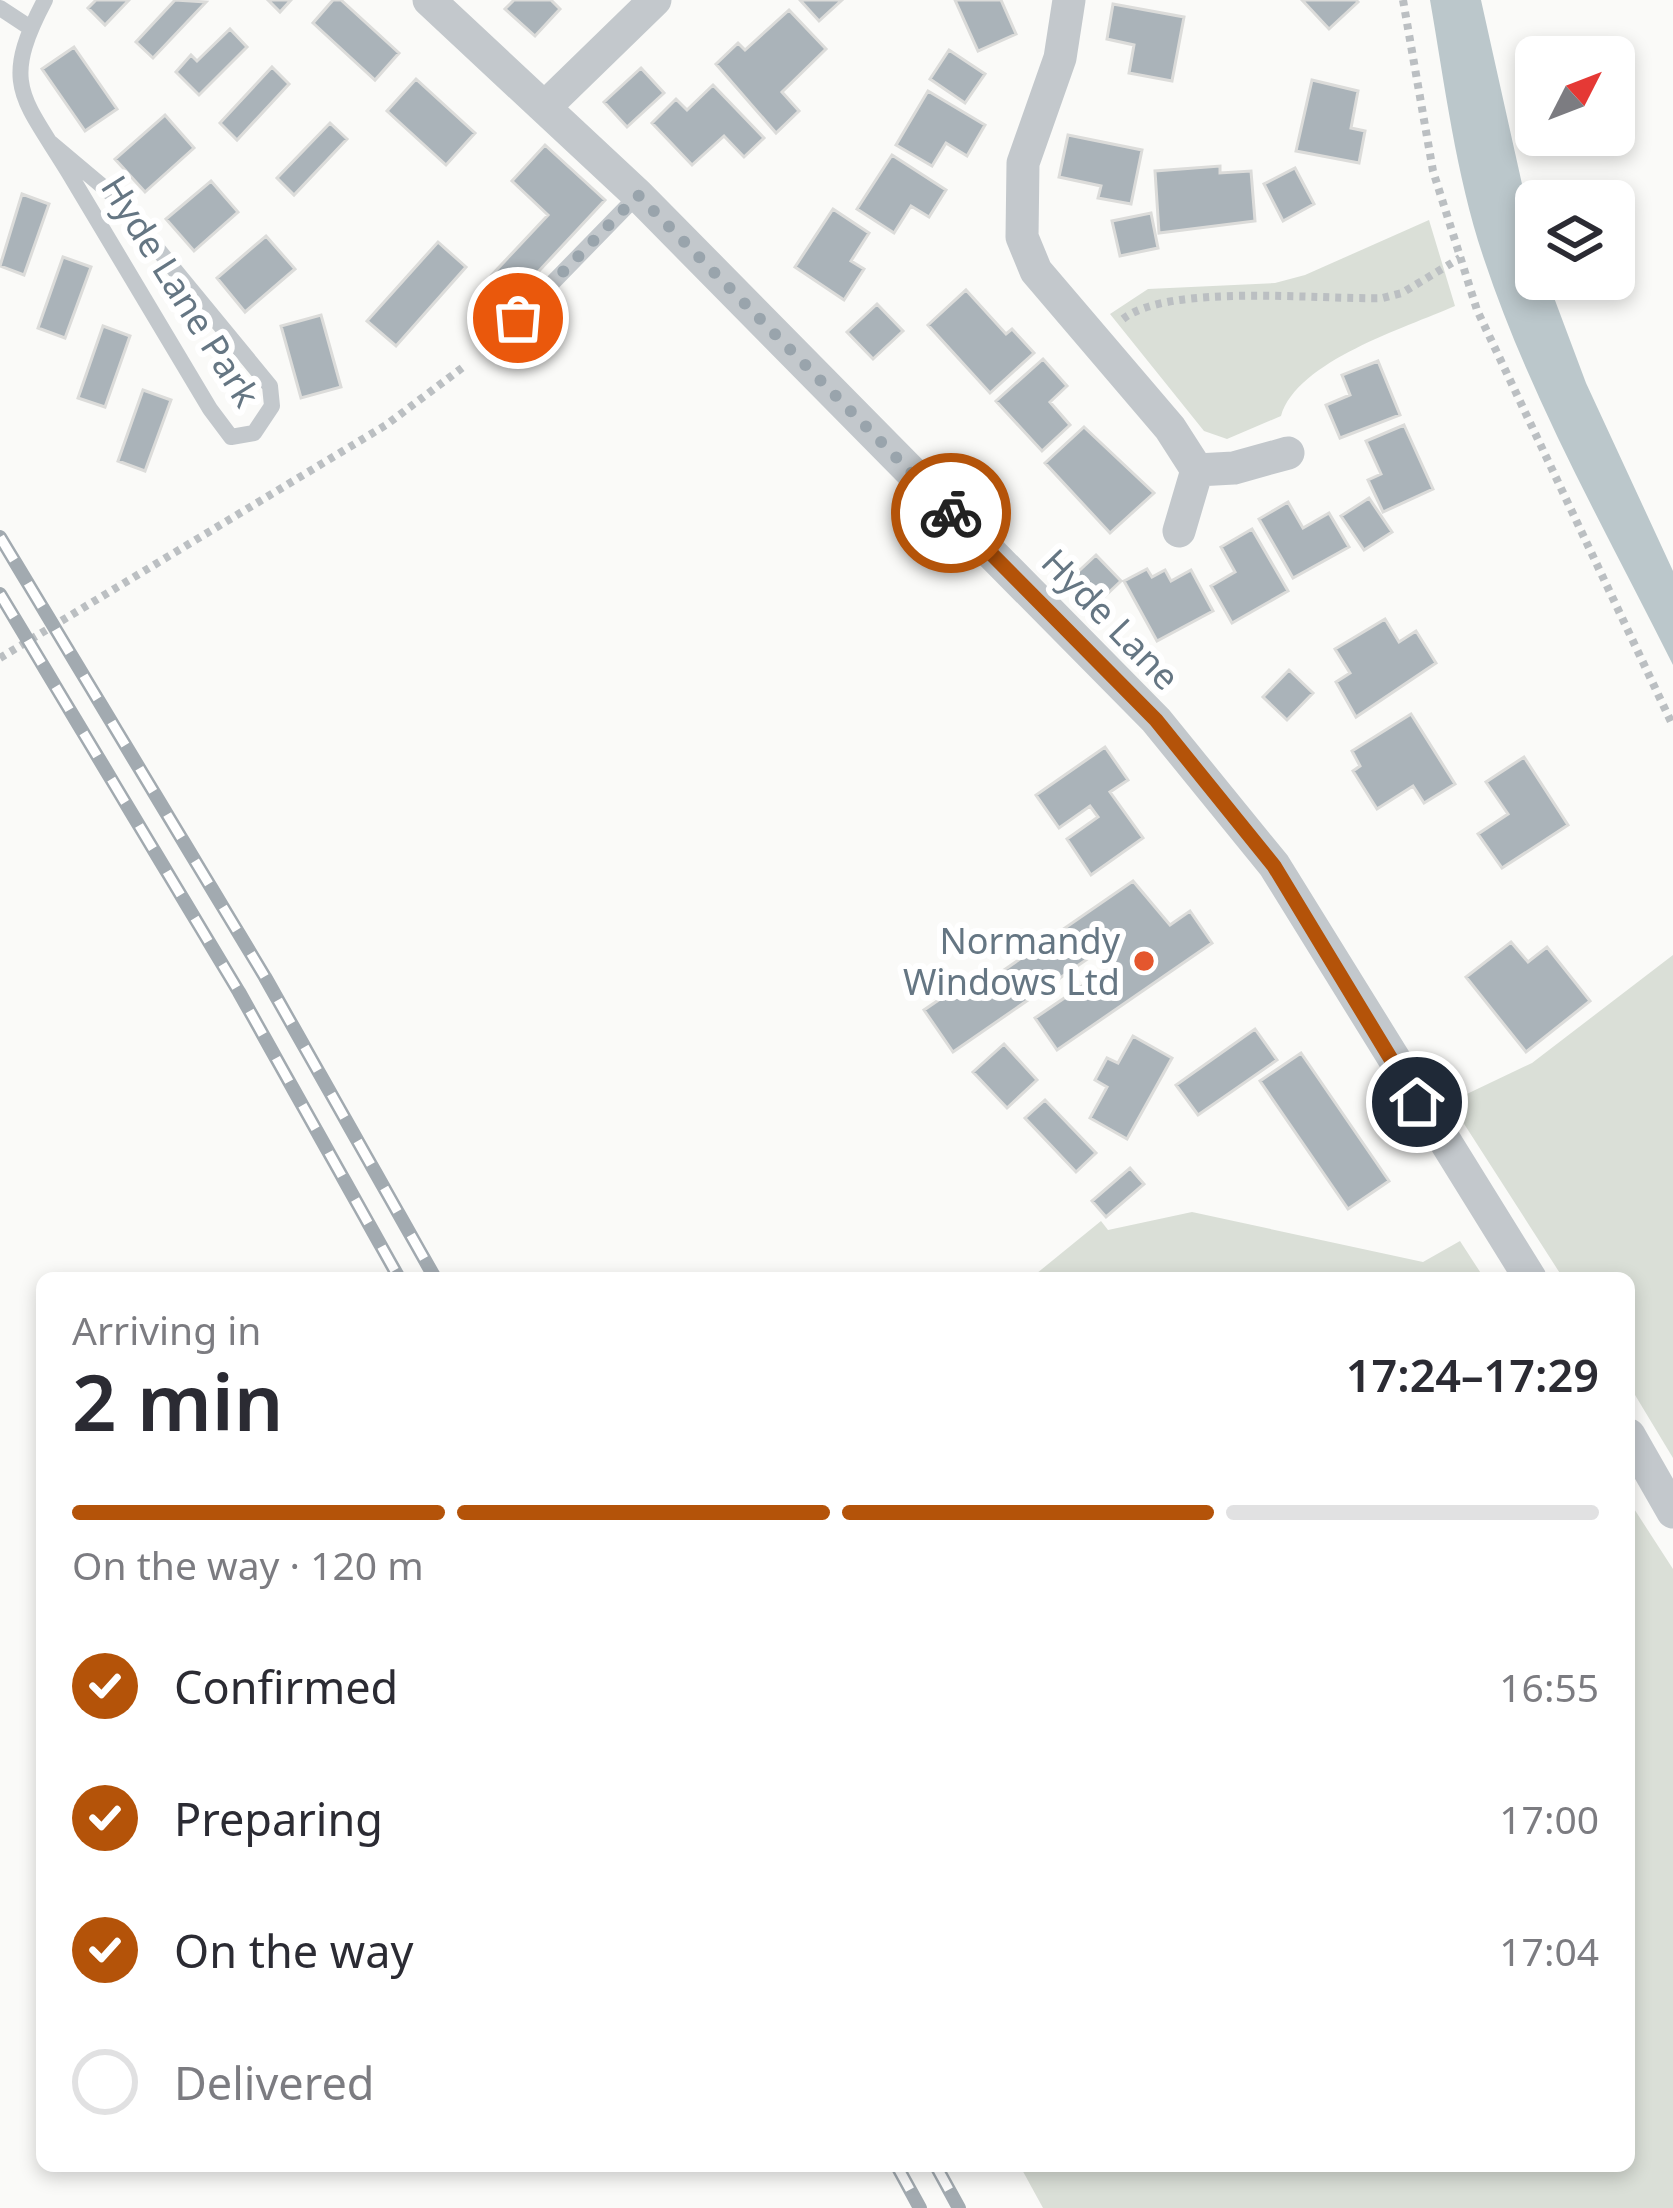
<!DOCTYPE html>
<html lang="en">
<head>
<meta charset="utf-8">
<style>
  body { margin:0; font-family:"Noto Sans",sans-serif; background:#f7f7f7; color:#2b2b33; height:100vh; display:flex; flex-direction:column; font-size:45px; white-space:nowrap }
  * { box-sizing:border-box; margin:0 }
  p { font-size:39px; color:#7c7c81 }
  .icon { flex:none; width:66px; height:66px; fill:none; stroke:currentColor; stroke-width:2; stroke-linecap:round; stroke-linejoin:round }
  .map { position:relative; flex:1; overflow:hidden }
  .details { position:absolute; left:36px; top:1272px; width:1599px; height:900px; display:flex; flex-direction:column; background:#fff; border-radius:18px; box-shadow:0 6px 18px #0003 }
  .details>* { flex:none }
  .needle { width:78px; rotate:48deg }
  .buttons { position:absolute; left:1515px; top:36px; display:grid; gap:24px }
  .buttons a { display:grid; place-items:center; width:120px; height:120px; border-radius:18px; background:#fff; box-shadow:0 6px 18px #0003; font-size:60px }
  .pin { position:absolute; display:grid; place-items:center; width:102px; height:102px; color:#fff; margin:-51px; border:6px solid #fff; border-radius:50%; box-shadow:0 3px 12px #0007 }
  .courier { position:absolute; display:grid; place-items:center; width:120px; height:120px; margin:-60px; border:9px solid #b45309; border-radius:50%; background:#fff; color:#222; box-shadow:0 3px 15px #0007 }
  .headline em { font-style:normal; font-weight:600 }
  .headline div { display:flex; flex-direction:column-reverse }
  .headline { display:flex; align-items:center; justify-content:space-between; height:204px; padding:0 36px }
  h1 { font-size:78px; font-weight:600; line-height:90px }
  .bar { display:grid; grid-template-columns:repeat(4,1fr); gap:18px 12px; align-content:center; height:144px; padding:0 36px }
  .bar i { height:15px; border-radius:9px; background:#e1e1e2 }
  .bar .current { background:#b45309 }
  .bar p { grid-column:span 4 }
  ol { padding:0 36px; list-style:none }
  li { display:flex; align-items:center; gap:36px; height:132px }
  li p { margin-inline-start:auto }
  li .icon { padding:12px; border-radius:50%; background:#b45309; color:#fff; stroke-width:4 }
  li:last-child { color:#7c7c81 }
  li i { width:66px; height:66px; border:6px solid #e1e1e2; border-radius:50% }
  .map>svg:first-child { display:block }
  .green { fill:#dadfd7 }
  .water { fill:#bbc7cb }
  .building { fill:#aab3b9; stroke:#dcdcda; stroke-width:3 }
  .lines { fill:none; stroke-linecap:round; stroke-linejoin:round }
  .path { stroke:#bbbfc2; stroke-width:8; stroke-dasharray:6 6; stroke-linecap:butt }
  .service { stroke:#c3c8cc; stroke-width:16 }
  .minor { stroke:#c3c8cc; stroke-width:33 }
  .rail-casing { stroke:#a2aab0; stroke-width:14 }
  .rail { stroke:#fff; stroke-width:9; stroke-dasharray:27; stroke-linecap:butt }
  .done { stroke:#99a4ac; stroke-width:12; stroke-dasharray:0 21.6 }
  .route { stroke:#b45309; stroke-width:15 }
  .poi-dot { fill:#e4572e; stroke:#fff; stroke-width:4.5 }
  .labels { text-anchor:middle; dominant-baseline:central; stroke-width:12; stroke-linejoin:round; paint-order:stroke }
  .street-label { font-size:36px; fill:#657683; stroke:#fff }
  .poi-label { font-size:36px; fill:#657683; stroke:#fff; text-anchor:end }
</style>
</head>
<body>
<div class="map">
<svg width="1673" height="2208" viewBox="0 0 1673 2208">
  <rect width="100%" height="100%" fill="#fafaf8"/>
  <path class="green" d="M1429 220 1455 306C1405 328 1297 361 1281 416L1227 439 1204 431 1110 314 1148 289 1275 283 1305 275Z
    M1673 955V1458L1629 1385V1278H1563L1450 1102 1532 1063Z
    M1192 1212 1423 1262 1460 1241 1484 1278H1031L1101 1221 1108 1230Z
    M1629 1501 1673 1569V2208H1043L1020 2166H1629Z"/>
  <path class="water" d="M1430 0H1481L1536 247V279H1547L1586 383 1673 571V665C1607 533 1531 400 1484 259 1456 176 1445 86 1430 0Z"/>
  <path class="building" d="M96 0H129L105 25 88 8Z
    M175 0 206 2 153 58 136 42Z
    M268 0H291L280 12Z
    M333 0H341L399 53 375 80 313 23Z
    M514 0H551L560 9 535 36 505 9Z
    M800 0H842L819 21Z
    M955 0H1001L1016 34 978 51Z
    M1302 0H1356L1358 2 1329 29Z
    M1113 4 1184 17 1172 81 1129 73 1134 45 1107 39Z
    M789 10 826 49 782 92 799 111 776 133 716 64 738 43 745 50Z
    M230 29 247 47 199 95 176 72 191 55 197 61Z
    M74 47 117 109 85 131 42 69Z
    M949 50 985 74 965 103 930 79Z
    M272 67 289 84 237 140 220 123Z
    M641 68 664 93 627 127 604 102Z
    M416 79 475 133 446 165 387 111Z
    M1312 80 1358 91 1351 128 1365 131 1359 163 1296 151Z
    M713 85 764 138 744 157 724 136 692 165 652 123 676 99 687 110Z
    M928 91 985 125 967 156 946 143 932 166 896 145Z
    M165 115 194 148 145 192 115 159Z
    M330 123 347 139 294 195 277 178Z
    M1068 135 1142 150 1131 204 1098 198 1101 186 1059 177Z
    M545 145 605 200 511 301 488 279 548 215 512 181Z
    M892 155 946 190 929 217 911 206 894 233 857 209Z
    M1220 166V173L1251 171 1255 221 1159 233 1155 171Z
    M1295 168 1314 204 1283 221 1264 184Z
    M211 181 238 212 194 251 166 219Z
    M22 194 49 204 24 275 0 266Z
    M833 209 869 233 851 261 864 269 844 300 795 267Z
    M1151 213 1158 248 1120 256 1112 221Z
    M266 236 295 269 245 312 217 278Z
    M438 242 466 267 396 346 367 321Z
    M63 257 91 267 65 338 38 328Z
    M966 290 1006 334 1012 329 1034 353 990 393 928 325Z
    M877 304 903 331 873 359 847 332Z
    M321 315 341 387 301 398 281 326Z
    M103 326 130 336 105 407 78 398Z
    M1043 359 1067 386 1050 402 1070 425 1042 451 996 401Z
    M1378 361 1400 415 1340 438 1326 405 1350 395 1342 375Z
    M143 390 171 400 145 471 118 461Z
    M1404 425 1433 489 1383 512 1368 480 1381 474 1366 441Z
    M1084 427 1154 493 1110 533 1045 463Z
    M1369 498 1392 532 1364 550 1341 516Z
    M1288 502 1303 528 1329 513 1349 547 1293 578 1259 519Z
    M1252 529 1288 591 1232 623 1211 586 1235 572 1221 547Z
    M1096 555 1121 581 1091 609 1067 582Z
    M1147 569 1152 577 1165 570 1171 581 1191 570 1213 611 1157 641 1124 581Z
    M1385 619 1399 642 1416 631 1436 663 1356 717 1336 682 1350 673 1335 649Z
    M1289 670 1313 693 1287 720 1263 697Z
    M1411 714 1455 784 1424 803 1413 786 1377 809 1353 771 1360 766 1352 751Z
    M1105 747 1128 780 1110 792 1143 838 1091 875 1067 839 1098 817 1090 806 1059 828 1036 795Z
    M1524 757 1568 825 1502 868 1478 834 1508 814 1486 782Z
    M1133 881 1170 925 1190 911 1212 943 1057 1050 1035 1018 1107 969 1096 953 953 1052 924 1010 971 978 978 988Z
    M1511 942 1528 962 1547 947 1590 1001 1526 1052 1466 977Z
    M1255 1029 1277 1060 1198 1115 1176 1085Z
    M1133 1036 1172 1058 1127 1139 1090 1118 1107 1087 1095 1080 1107 1058 1118 1063Z
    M1004 1044 1037 1080 1007 1108 973 1072Z
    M1301 1053 1389 1181 1348 1209 1260 1081Z
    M1045 1100 1096 1153 1076 1172 1025 1118Z
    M1130 1168 1144 1184 1106 1217 1092 1201Z"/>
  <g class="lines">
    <path class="path" d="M1403 0 1433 171 1477 310 1673 726
      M1123 319C1169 283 1319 300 1383 298L1402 293 1460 258
      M0 658 386 425 466 365"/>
    <path class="service" d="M45 0C0 85 22 96 69 173L210 409 231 437 254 433 272 406 270 386 114 196 51 143
      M0 8 29 27
      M488 349 638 195"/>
    <path class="minor" d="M429 0 638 195 1156 720 1274 865 1530 1278
      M1069 0 1060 58 1023 163 1022 237 1036 271 1170 428 1197 470 1234 468 1288 453
      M547 105 655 0
      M1179 531 1197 470
      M1629 1435 1673 1512"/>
    <g class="rail-casing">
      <path id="rail" d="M0 537 265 977 435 1278
        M0 594 239 992 399 1278
        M897 2166 920 2208
        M936 2166 959 2208"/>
    </g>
    <use href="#rail" class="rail"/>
  </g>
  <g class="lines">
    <path class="done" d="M518 318 638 195 951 513"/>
    <path class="route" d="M951 513 1156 720 1274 866 1417 1102"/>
  </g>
  <circle class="poi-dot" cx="1144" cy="961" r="12"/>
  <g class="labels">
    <g class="street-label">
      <text transform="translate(181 291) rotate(58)">Hyde Lane Park</text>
      <text transform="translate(1111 619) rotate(46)">Hyde Lane</text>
    </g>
    <g class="poi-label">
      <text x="1120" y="940">Normandy<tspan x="1120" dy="41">Windows Ltd</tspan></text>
    </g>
  </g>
</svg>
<div class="buttons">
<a><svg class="needle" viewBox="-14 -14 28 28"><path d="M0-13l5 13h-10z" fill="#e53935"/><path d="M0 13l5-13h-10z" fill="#7c7c81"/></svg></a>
<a><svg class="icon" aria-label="layers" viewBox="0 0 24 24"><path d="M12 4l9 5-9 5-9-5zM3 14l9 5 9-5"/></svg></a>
</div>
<div class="pin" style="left:518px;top:318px;background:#ea580c"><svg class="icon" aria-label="bag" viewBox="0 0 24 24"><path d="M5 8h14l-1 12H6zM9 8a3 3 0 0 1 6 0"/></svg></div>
<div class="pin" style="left:1417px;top:1102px;background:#1f2937"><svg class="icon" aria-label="home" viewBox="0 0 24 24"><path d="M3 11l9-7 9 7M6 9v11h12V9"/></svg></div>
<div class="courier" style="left:951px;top:513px"><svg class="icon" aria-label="bike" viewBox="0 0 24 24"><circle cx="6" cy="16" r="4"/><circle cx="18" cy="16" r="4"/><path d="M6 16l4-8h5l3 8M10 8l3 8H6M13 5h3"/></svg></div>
<section class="details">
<div class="headline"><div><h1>2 min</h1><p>Arriving in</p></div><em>17:24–17:29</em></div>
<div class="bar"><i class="current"></i><i class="current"></i><i class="current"></i><i></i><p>On the way · 120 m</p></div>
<ol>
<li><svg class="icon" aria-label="check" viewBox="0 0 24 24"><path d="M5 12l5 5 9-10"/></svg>Confirmed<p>16:55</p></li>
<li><svg class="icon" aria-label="check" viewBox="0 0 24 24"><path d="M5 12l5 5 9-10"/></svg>Preparing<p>17:00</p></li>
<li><svg class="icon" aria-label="check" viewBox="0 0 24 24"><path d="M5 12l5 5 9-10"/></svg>On the way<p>17:04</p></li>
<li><i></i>Delivered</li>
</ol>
</section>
</div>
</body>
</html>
